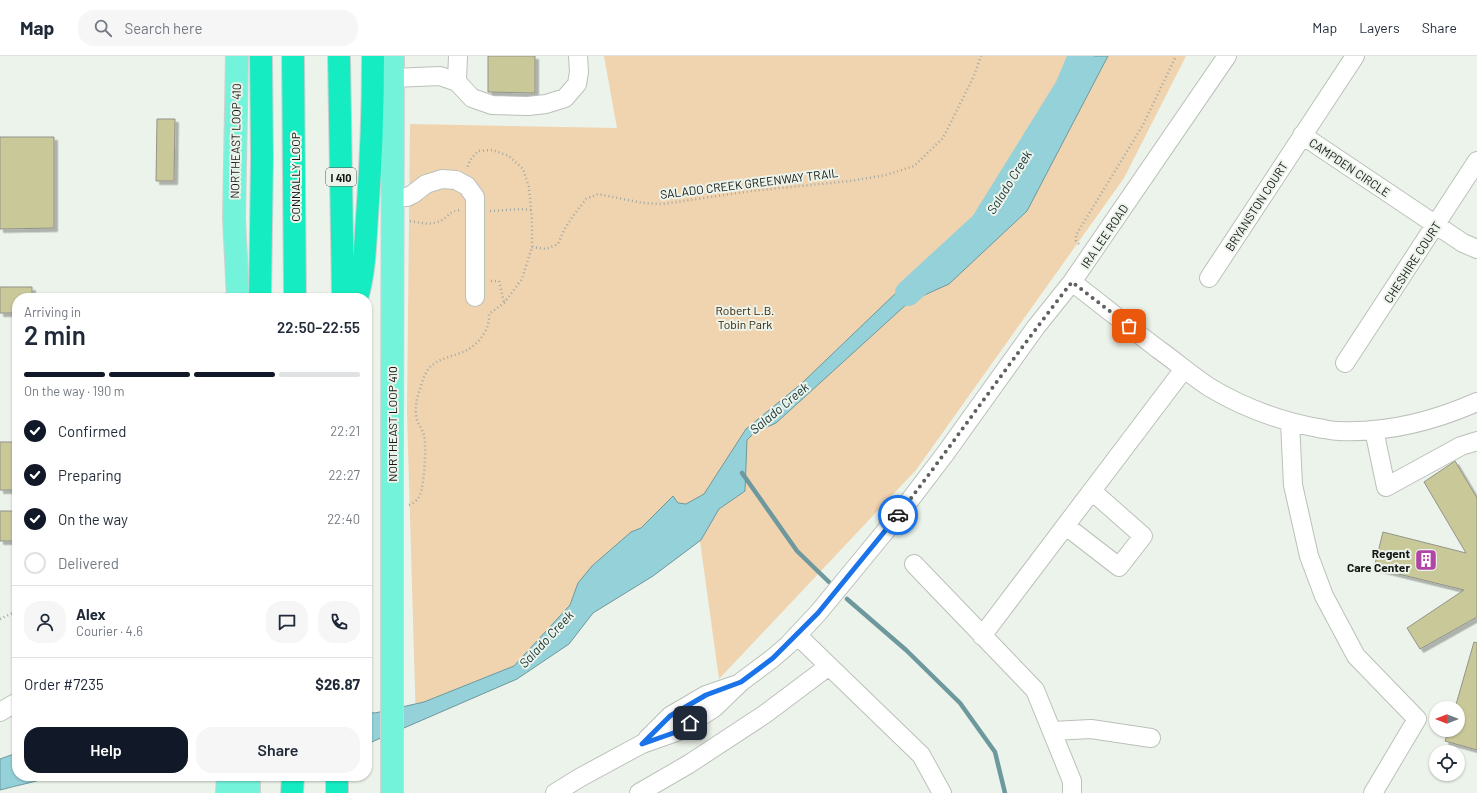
<!DOCTYPE html>
<html lang="en">
<head>
<meta charset="utf-8">
<style>
  body { margin:0; font-family:Barlow,sans-serif; background:#f6f6f7; color:#1f2937; height:100vh; display:flex; flex-direction:column; font-size:15px; white-space:nowrap }
  * { box-sizing:border-box; margin:0 }
  p { font-size:13px; color:#747a83 }
  .icon { flex:none; width:22px; height:22px; fill:none; stroke:currentColor; stroke-width:2; stroke-linecap:round; stroke-linejoin:round }
  .map { position:relative; flex:1; overflow:hidden }
  .side { position:absolute; left:12px; top:237px; width:360px; height:488px; display:flex; flex-direction:column; background:#fff; border-radius:16px; box-shadow:0 1px 3px #0004 }
  .side>* { flex:none }
  .needle { width:26px; rotate:270deg }
  .fabs { position:absolute; left:1429px; top:645px; display:grid; gap:8px }
  .fabs a { display:grid; place-items:center; width:36px; height:36px; border-radius:50%; background:#fff; box-shadow:0 1px 3px #0004; font-size:20px }
  .pin { position:absolute; display:grid; place-items:center; width:34px; height:34px; color:#fff; margin:-17px; border-radius:8px; box-shadow:0 2px 6px #0006 }
  .courier { position:absolute; display:grid; place-items:center; width:40px; height:40px; margin:-20px; border:3px solid #1a73e8; border-radius:50%; background:#fff; color:#222; box-shadow:0 1px 5px #0007 }
  .summary em { font-style:normal; font-weight:600 }
  .summary div { display:flex; flex-direction:column-reverse }
  .summary { display:flex; align-items:center; justify-content:space-between; height:68px; padding:0 12px }
  h1 { font-size:26px; font-weight:600; line-height:30px }
  .bar { display:grid; grid-template-columns:repeat(4,1fr); gap:6px 4px; align-content:center; height:48px; padding:0 12px }
  .bar i { height:5px; border-radius:3px; background:#e0e1e3 }
  .bar .active { background:#111827 }
  .bar p { grid-column:span 4 }
  .line { display:flex; align-items:center; gap:10px; padding:0 12px; border-top:1px solid #e0e1e3 }
  .line div { flex:1 }
  .round { display:grid; place-items:center; flex:none; width:42px; height:42px; border-radius:16px; background:#f6f6f7 }
  ol { padding:0 12px; list-style:none }
  li { display:flex; align-items:center; gap:12px; height:44px }
  li p { margin-inline-start:auto }
  li .icon { padding:4px; border-radius:50%; background:#111827; color:#fff; stroke-width:4 }
  li:last-child { color:#747a83 }
  li i { width:22px; height:22px; border:2px solid #e0e1e3; border-radius:50% }
  .action { display:flex; gap:8px; margin-top:auto; padding:8px 12px }
  .action a { flex:1; height:46px; border-radius:16px; background:#111827; color:#fff; font-size:16px; font-weight:600; line-height:46px; text-align:center }
  .action a+a { background:#f6f6f7; color:#1f2937 }
  header { display:flex; align-items:center; gap:24px; box-sizing:border-box; height:56px; padding:0 20px; background:#fff; border-bottom:1px solid #e0e1e3 }
  header strong { font-size:19px }
  nav { display:flex; gap:22px; margin-inline-start:auto; font-size:14px }
  .search { width:280px; height:36px; background:#f6f6f7; display:flex; align-items:center; gap:10px; box-sizing:border-box; padding:0 14px; border-radius:16px; color:#747a83; font-size:15px }
  .map>svg:first-child { display:block }
  .green { fill:#f0d3af }
  .water { fill:#94d1d9; stroke:#6d999e }
  .lines { fill:none; stroke-linecap:round; stroke-linejoin:round }
  .stream { stroke:#6d999e; stroke-width:4.5 }
  .river { stroke:#94d1d9; stroke-width:26 }
  .building { fill:#c9c899; stroke:#93938a; filter:url(#shadow) }
  .minor-casing { stroke:#bac1b9; stroke-width:20 }
  .major-casing { stroke:#d0d0d0; stroke-width:24 }
  .highway-casing { stroke:#d0d0d0; stroke-width:24 }
  .path { stroke:#a3a9a2; stroke-width:2.5; stroke-dasharray:1 3; stroke-linecap:butt }
  .minor { stroke:#fff; stroke-width:18 }
  .major { stroke:#73f4da; stroke-width:22 }
  .highway { stroke:#16ecc1; stroke-width:22 }
  .major-bridge-casing { stroke:#d0d0d0; stroke-width:24; stroke-linecap:butt }
  .major-bridge { stroke:#73f4da; stroke-width:22 }
  .done { stroke:#5f635e; stroke-width:4; stroke-dasharray:0 7.2 }
  .route { stroke:#1a73e8; stroke-width:5 }
  .labels { text-anchor:middle; dominant-baseline:central; stroke-width:4; stroke-linejoin:round; paint-order:stroke }
  .shield { fill:#ecf3ea; stroke:#545854; stroke-width:1 }
  .shield-label { font-size:11px; font-weight:bold; fill:#131613 }
  .street-label { font-size:12px; fill:#131613; stroke:#ecf3ea }
  .park-label { font-size:12px; fill:#3a2404; stroke:#ecf3ea }
  .poi-label { font-size:12px; font-weight:bold; fill:#131613; stroke:#ecf3ea; text-anchor:end }
  .water-label { font-size:13px; font-style:italic; fill:#123135; stroke:#ecf3ea }
</style>
</head>
<body>
<header>
<strong>Map</strong>
<div class="search"><svg class="icon" aria-label="search" viewBox="0 0 24 24"><circle cx="10" cy="10" r="6"/><path d="M15 15l6 6"/></svg>Search here</div>
<nav><a>Map</a><a>Layers</a><a>Share</a></nav>
</header>
<div class="map">
<svg width="1477" height="737" viewBox="0 0 1477 737">
  <defs>
    <filter id="shadow"><feDropShadow dx="3.5" dy="3.5" stdDeviation="0" flood-color="#0004"/></filter>
  </defs>
  <rect width="100%" height="100%" fill="#ecf3ea"/>
  <path class="green" d="M604 0H1186L1124 122 916 414 719 623 700 485 653 520 593 557 569 588 517 623 416 667 407 357 410 68 617 72Z"/>
  <path class="water" d="M1079 0H1108L1027 155 949 228 909 246 776 367 754 377 747 384 745 435 719 453 701 484 653 520 593 557 569 588 517 623 367 688V656L375 657 424 646 514 610 570 549 578 527 592 510 631 476 641 472 673 440 678 447 686 448 704 438 746 373 801 328 898 235 960 198 976 183 1020 127 1048 75 1058 35Z
    M17 697V720H53C36 726 18 729 0 734V703Z"/>
  <g class="lines">
    <path class="stream" d="M742 417 797 495 829 526
      M847 543 906 594 960 647 995 696 1005 737"/>
    <path class="river" d="M908 237 983 168 1068 31 1081 0"/>
  </g>
  <path class="building" d="M488 0H535V37L488 36Z
    M157 63H175L174 125H156Z
    M0 81H54V172L0 173Z
    M0 231H32V242H17V257H0Z
    M0 386H17V434H0Z
    M1455 405 1477 442V561L1420 593 1407 572 1464 534 1374 512 1383 476 1466 497 1424 426Z
    M0 455H17V485H0Z
    M1474 586 1477 587V694L1445 685 1449 674H1458V652H1455Z"/>
  <g class="lines">
    <g class="minor-casing">
      <path id="minor" d="M393 22 440 20 457 26 472 42 492 49 528 50 546 48 565 42 577 28 579 16 578 0
        M457 26 458 0
        M1302 79 1463 187 1477 193
        M392 142 407 141 413 138 426 128 442 123 456 124 467 130 475 141V241
        M1209 222 1355 0
        M1072 226C1101 248 1129 271 1158 293 1175 305 1191 319 1209 331 1242 351 1280 365 1318 372 1325 373 1332 375 1339 375 1386 377 1434 365 1477 346
        M1345 307 1477 105
        M1290 366 1293 429 1309 500 1324 540 1356 600 1417 663 1373 737
        M1374 374 1386 431 1461 390 1477 385
        M1066 470 1119 511 1143 480 1092 435
        M914 508 1035 634 1072 725V737
        M797 579 829 610
        M982 580 1184 313
        M0 656 17 646
        M1052 675 1091 673 1151 682
        M647 683 670 660 706 639 735 629
        M555 737 581 721 642 688 679 675 714 652 741 626 773 602 788 589 818 557 897 461 945 398 1036 271 1072 226 1227 0
        M639 737 689 708 765 658 829 610 921 699 942 737"/>
    </g>
    <g class="major-casing">
      <path id="major" d="M237 0 234 162 238 242
        M392 398 393 0
        M227 737 228 720
        M249 737V720"/>
    </g>
    <g class="highway-casing">
      <path id="highway" d="M293 0 295 242
        M339 0 343 242
        M260 242 262 102 261 0
        M357 242C365 215 365 189 367 161 371 107 373 54 373 0
        M292 737 293 720
        M337 737V720"/>
    </g>
    <path class="path" d="M490 155 521 153 531 154
      M410 165C421 167 432 170 442 164 451 159 448 155 461 154
      M1079 188 1076 185V179L1143 69 1176 0
      M532 191 546 193 558 188 564 174 573 160 586 143 598 138 643 147 663 148 751 135 850 125 886 119 914 110 943 82 973 22 981 0
      M491 225H499L504 246
      M409 449C414 447 418 444 420 439 424 430 427 389 424 379 422 372 417 367 416 360 415 350 417 341 420 333 422 325 425 317 430 311 440 301 457 300 469 293 481 285 490 272 489 258L504 247 522 223 532 191V165L529 131 523 113 509 100 492 94 478 95 470 104 467 113
      M367 469 374 466
      M0 563 17 555"/>
    <use href="#minor" class="minor"/>
    <use href="#major" class="major"/>
    <use href="#highway" class="highway"/>
    <g class="major-bridge-casing">
      <path id="major-bridge" d="M392 398V737"/>
    </g>
    <use href="#major-bridge" class="major-bridge"/>
  </g>
  <g class="lines">
    <path class="done" d="M898 459C957 383 1012 302 1072 226L1129 270"/>
    <path class="route" d="M690 667 679 675 642 688 670 660 706 639 741 626 773 602 818 557 898 459"/>
  </g>
  <defs>
    <g id="building-square" transform="scale(1.15)"><rect x="-9" y="-9" width="18" height="18" rx="4" fill="#b145a5" stroke="#ecf3ea"/><path d="M-4-6H4V6H1V3H-1V6H-4ZM-2.5-4.3h1.7v1.8h-1.7ZM.8-4.3h1.7v1.8H.8ZM-2.5-1h1.7V.8h-1.7ZM.8-1h1.7V.8H.8Z" fill="#fff"/></g>
  </defs>
  <g fill-rule="evenodd">
    <use href="#building-square" x="1426" y="504"/>
  </g>
  <g class="labels">
    <rect class="shield" x="326" y="112" width="30" height="18" rx="3"/>
    <g class="shield-label">
      <text x="341" y="121">I 410</text>
    </g>
    <g class="street-label">
      <text transform="translate(235 85) rotate(-89)">NORTHEAST LOOP 410</text>
      <text transform="translate(1350 111) rotate(34)">CAMPDEN CIRCLE</text>
      <text transform="translate(295 121) rotate(-90)">CONNALLY LOOP</text>
      <text transform="translate(749 127) rotate(-7)">SALADO CREEK GREENWAY TRAIL</text>
      <text transform="translate(1256 150) rotate(-57)">BRYANSTON COURT</text>
      <text transform="translate(1104 180) rotate(-56)">IRA LEE ROAD</text>
      <text transform="translate(1412 206) rotate(-57)">CHESHIRE COURT</text>
      <text transform="translate(392 368) rotate(-90)">NORTHEAST LOOP 410</text>
    </g>
    <g class="park-label">
      <text x="745" y="254">Robert L.B.<tspan x="745" dy="14">Tobin Park</tspan></text>
    </g>
    <g class="poi-label">
      <text x="1410" y="497">Regent<tspan x="1410" dy="14">Care Center</tspan></text>
    </g>
    <g class="water-label">
      <text transform="translate(1009 126) rotate(-58)">Salado Creek</text>
      <text transform="translate(779 352) rotate(-40)">Salado Creek</text>
      <text transform="translate(546 583) rotate(-47)">Salado Creek</text>
    </g>
  </g>
</svg>
<div class="fabs">
<a><svg class="needle" viewBox="-14 -14 28 28"><path d="M0-13l5 13h-10z" fill="#e53935"/><path d="M0 13l5-13h-10z" fill="#747a83"/></svg></a>
<a><svg class="icon" aria-label="locate" viewBox="0 0 24 24"><circle cx="12" cy="12" r="6"/><path d="M12 2v4M12 18v4M2 12h4M18 12h4"/></svg></a>
</div>
<div class="pin" style="left:1129px;top:270px;background:#ea580c"><svg class="icon" aria-label="bag" viewBox="0 0 24 24"><path d="M5 8h14l-1 12H6zM9 8a3 3 0 0 1 6 0"/></svg></div>
<div class="pin" style="left:690px;top:667px;background:#1f2937"><svg class="icon" aria-label="home" viewBox="0 0 24 24"><path d="M3 11l9-7 9 7M6 9v11h12V9"/></svg></div>
<div class="courier" style="left:898px;top:459px"><svg class="icon" aria-label="car" viewBox="0 0 24 24"><path d="M5 17H2v-5l4-1 3-4h7l3 4 3 1v5h-3M9 17h6M6 11h13"/><circle cx="7" cy="17" r="2"/><circle cx="17" cy="17" r="2"/></svg></div>
<section class="side">
<div class="summary"><div><h1>2 min</h1><p>Arriving in</p></div><em>22:50–22:55</em></div>
<div class="bar"><i class="active"></i><i class="active"></i><i class="active"></i><i></i><p>On the way · 190 m</p></div>
<ol>
<li><svg class="icon" aria-label="check" viewBox="0 0 24 24"><path d="M5 12l5 5 9-10"/></svg>Confirmed<p>22:21</p></li>
<li><svg class="icon" aria-label="check" viewBox="0 0 24 24"><path d="M5 12l5 5 9-10"/></svg>Preparing<p>22:27</p></li>
<li><svg class="icon" aria-label="check" viewBox="0 0 24 24"><path d="M5 12l5 5 9-10"/></svg>On the way<p>22:40</p></li>
<li><i></i>Delivered</li>
</ol>
<div class="line" style="height:72px"><a class="round"><svg class="icon" aria-label="person" viewBox="0 0 24 24"><circle cx="12" cy="8" r="4"/><path d="M4 21q1-7 8-7t8 7"/></svg></a><div><b>Alex</b><p>Courier · 4.6</p></div><a class="round"><svg class="icon" aria-label="chat" viewBox="0 0 24 24"><path d="M4 5h16v11H9l-5 4z"/></svg></a><a class="round"><svg class="icon" aria-label="phone" viewBox="0 0 24 24"><path d="M5 4h4l2 5-3 2q2 4 5 5l2-3 5 2v4C11 20 4 13 5 4z"/></svg></a></div>
<div class="line" style="height:52px"><div>Order #7235</div><b>$26.87</b></div>
<div class="action"><a>Help</a><a>Share</a></div>
</section>
</div>
</body>
</html>
